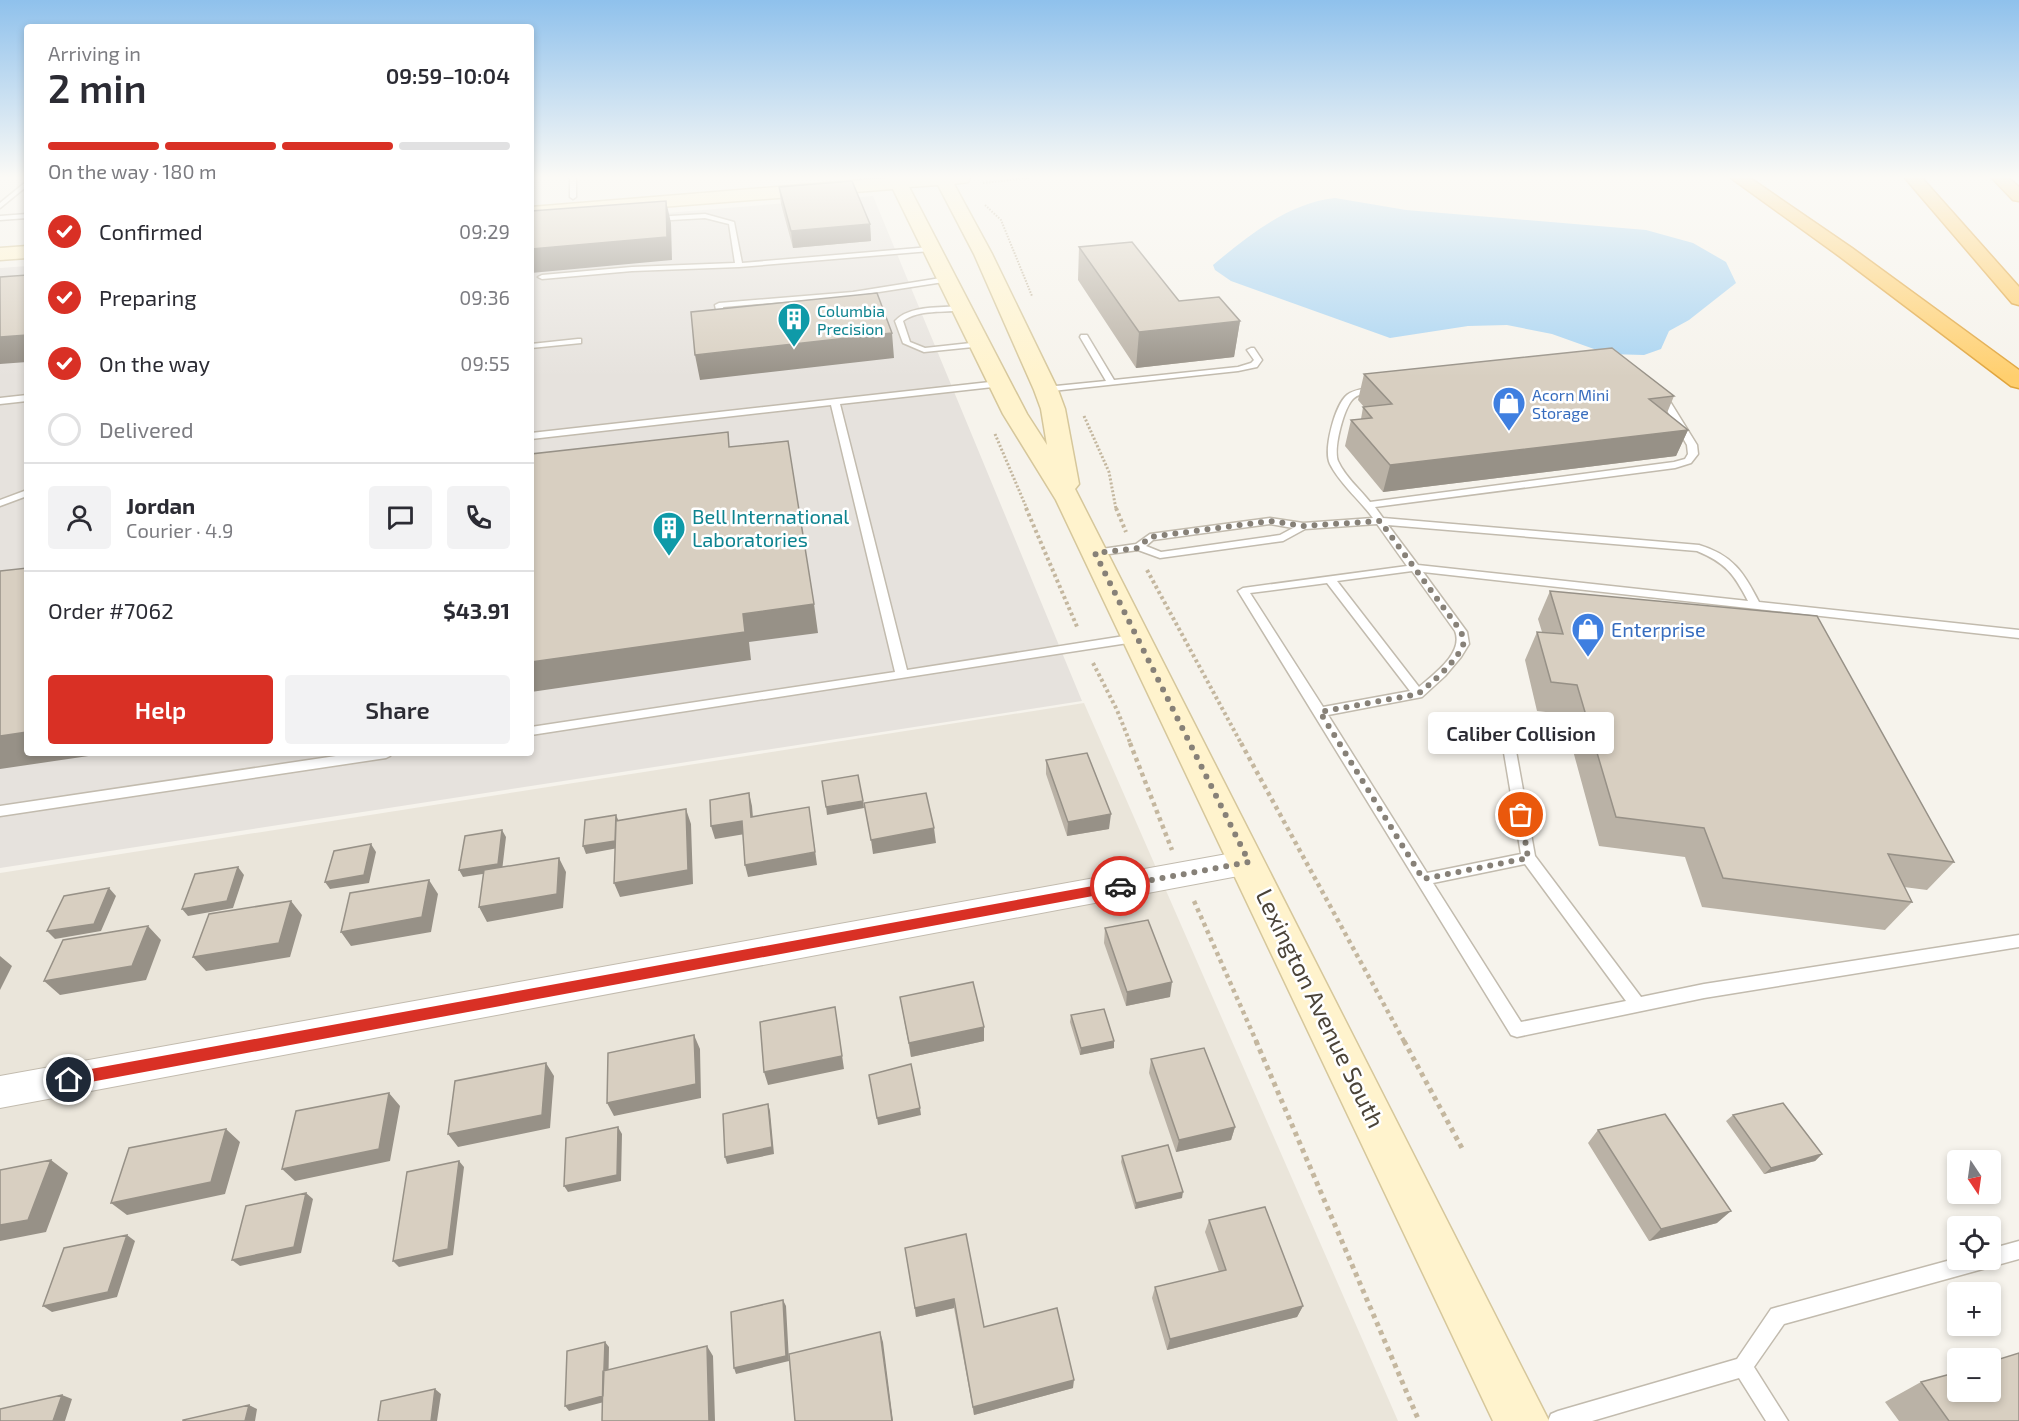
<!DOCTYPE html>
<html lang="en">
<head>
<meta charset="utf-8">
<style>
  body { margin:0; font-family:"Exo 2",sans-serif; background:#f2f2f3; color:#2b2b33; height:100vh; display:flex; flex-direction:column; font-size:22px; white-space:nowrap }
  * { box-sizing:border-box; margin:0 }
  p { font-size:20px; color:#7c7c81 }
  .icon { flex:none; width:33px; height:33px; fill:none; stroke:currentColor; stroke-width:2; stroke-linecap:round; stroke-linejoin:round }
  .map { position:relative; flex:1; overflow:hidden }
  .details { position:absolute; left:24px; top:24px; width:510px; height:732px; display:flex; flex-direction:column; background:#fff; border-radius:6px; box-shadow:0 3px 9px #0003 }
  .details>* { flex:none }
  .needle { width:39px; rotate:167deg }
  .buttons { position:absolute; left:1947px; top:1150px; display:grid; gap:12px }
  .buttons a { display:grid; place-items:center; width:54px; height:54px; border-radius:6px; background:#fff; box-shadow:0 3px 9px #0003; font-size:30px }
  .pin { position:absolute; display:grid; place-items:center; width:51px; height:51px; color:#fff; margin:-26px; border:3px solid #fff; border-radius:50%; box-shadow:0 2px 6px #0007 }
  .courier { position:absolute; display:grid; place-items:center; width:60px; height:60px; margin:-30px; border:4px solid #d93025; border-radius:50%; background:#fff; color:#222; box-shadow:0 2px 8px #0007 }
  .bubble { position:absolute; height:42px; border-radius:6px; background:#fff; box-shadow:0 3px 9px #0003; font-size:20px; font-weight:600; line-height:42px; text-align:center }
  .summary em { font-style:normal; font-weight:600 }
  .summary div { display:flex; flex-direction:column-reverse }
  .summary { display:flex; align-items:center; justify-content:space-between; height:102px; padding:0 24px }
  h1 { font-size:39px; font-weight:600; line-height:45px }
  .bar { display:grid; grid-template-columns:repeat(4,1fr); gap:9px 6px; align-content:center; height:72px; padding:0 24px }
  .bar i { height:8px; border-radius:4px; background:#e1e1e2 }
  .bar .active { background:#d93025 }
  .bar p { grid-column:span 4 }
  .line { display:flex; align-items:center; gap:15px; padding:0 24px; border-top:2px solid #e1e1e2 }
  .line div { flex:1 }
  .round { display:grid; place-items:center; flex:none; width:63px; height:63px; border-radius:6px; background:#f2f2f3 }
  ol { padding:0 24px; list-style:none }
  li { display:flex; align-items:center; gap:18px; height:66px }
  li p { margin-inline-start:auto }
  li .icon { padding:6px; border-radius:50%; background:#d93025; color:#fff; stroke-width:4 }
  li:last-child { color:#7c7c81 }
  li i { width:33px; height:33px; border:3px solid #e1e1e2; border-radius:50% }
  .cta { display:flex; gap:12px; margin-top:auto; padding:12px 24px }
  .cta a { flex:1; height:69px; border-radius:6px; background:#d93025; color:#fff; font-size:24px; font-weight:600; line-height:69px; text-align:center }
  .cta a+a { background:#f2f2f3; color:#2b2b33 }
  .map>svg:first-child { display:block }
  .residential { fill:#eae5da }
  .industrial { fill:#e6e2dd }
  .water { fill:#a9d4f2 }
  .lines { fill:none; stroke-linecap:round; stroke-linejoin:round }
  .lane-casing { stroke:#c2bbae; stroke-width:3 }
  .street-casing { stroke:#c2bbae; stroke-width:2 }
  .secondary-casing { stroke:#d6c79b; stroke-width:3 }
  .highway-casing { stroke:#e0a43c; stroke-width:3 }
  .path-far4 { stroke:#c4b79f; stroke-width:2; stroke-dasharray:1.5 1.5; stroke-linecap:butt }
  .path-far3 { stroke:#c4b79f; stroke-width:3; stroke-dasharray:2 2; stroke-linecap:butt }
  .path-far2 { stroke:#c4b79f; stroke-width:4; stroke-dasharray:3 3; stroke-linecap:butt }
  .path-far1 { stroke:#c4b79f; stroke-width:4.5; stroke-dasharray:4 4; stroke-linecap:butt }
  .path { stroke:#c4b79f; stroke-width:5; stroke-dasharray:4.5 4.5; stroke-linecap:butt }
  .lane { fill:#fff; fill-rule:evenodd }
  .street { fill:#fff; fill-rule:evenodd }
  .secondary { fill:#fff3cd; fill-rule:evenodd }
  .highway { fill:#ffcf6e; fill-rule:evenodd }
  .wall { fill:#bab2a6 }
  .shaded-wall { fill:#979187 }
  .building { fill:#d8cfc1; stroke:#979187; stroke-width:1.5 }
  .route { fill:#d93025 }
  .done { stroke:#878178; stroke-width:6; stroke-dasharray:0 10.8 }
  .labels { text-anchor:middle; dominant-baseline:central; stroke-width:5; stroke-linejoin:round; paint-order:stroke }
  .far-culture-label { font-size:16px; fill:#0d838f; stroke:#fff; text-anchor:start }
  .far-shop-label { font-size:16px; fill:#366cbe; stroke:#fff; text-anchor:start }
  .culture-label { font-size:20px; fill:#0d838f; stroke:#fff; text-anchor:start }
  .shop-label { font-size:20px; fill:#366cbe; stroke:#fff; text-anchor:start }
  .near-street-label { font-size:24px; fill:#4b4439; stroke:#fff }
</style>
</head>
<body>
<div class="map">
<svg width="2019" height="1421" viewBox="0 0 2019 1421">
  <rect width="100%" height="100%" fill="#f6f3ec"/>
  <path class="residential" d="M1084 703 1398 1421H0V873Z"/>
  <path class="industrial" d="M873 196 1082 701 0 868V268L27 266V753H531V224Z"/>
  <path class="water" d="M1335 198 1406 210 1646 230 1693 243 1726 262 1736 283 1689 320 1669 331 1661 349 1644 355 1608 354 1552 334 1507 325 1468 326 1390 338 1231 281 1215 270 1213 265C1248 236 1288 203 1335 198Z"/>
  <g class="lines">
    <g class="lane-casing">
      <path id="lane" d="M570 178H576V197L573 199 570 197Z
        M27 181V186L0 208V203Z
        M27 214V218L0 220V216Z
        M705 214 734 222 742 263 930 247 933 249 930 251 739 267 632 271 542 279 538 277 542 275 632 267 735 263 729 224 705 218 654 221 651 219 654 217Z
        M947 277 951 279 950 281 853 296 723 307 727 324 723 326 719 324 715 305 719 303 853 292Z
        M961 306 965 308 964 310C944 313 919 309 903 321L910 342 925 348 980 342H983V346L924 352 903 343 895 321C910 305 940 308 961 306Z
        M1081 335H1087L1114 380 1238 367 1251 363 1254 360 1247 350 1251 348H1254L1262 360 1257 367 1238 371 1043 392 1042 390 1046 387 1106 381 1080 337Z
        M578 339H581V343L531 348V344Z
        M999 381 1003 384 1002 386 840 404 907 670 1137 634 1143 638 1141 641 531 735V727L895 672 831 405 531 439V433Z
        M1374 387 1378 390 1377 392C1370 393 1360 393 1354 398 1344 406 1333 449 1338 461 1345 477 1360 489 1370 502L1674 462 1685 459 1688 454 1687 445 1658 395 1662 392 1666 395 1697 445 1698 454 1691 463 1675 468 1375 507 1383 518 1699 545C1733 555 1744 573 1759 602L2019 630V638L1423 572 1467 632 1469 644 1461 657 1445 676 1422 697 1328 715 1427 873 1521 854 1500 729 1506 725 1512 729 1535 856 1641 997 1704 984 2019 935V947L1704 998 1517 1037 1511 1035 1238 591 1243 588 1407 566 1377 524 1305 529 1283 541 1160 558 1138 550 1095 556 1090 553 1095 550 1136 544 1150 534 1270 518 1303 523 1373 518C1360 500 1340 484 1330 464 1323 450 1335 405 1347 395 1354 389 1366 389 1374 387ZM1270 524 1293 528 1280 535 1161 552 1146 546 1153 540ZM1388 525 1697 551C1726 563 1734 574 1748 601L1418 565ZM1412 571 1455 631C1464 653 1434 674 1419 687L1337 581ZM1327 583 1410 691 1323 707 1250 593ZM1525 864 1626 1001 1521 1022 1433 883Z
        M27 395V401L0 404V398Z
        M27 490V496L0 506V500Z
        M356 753H392L390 756 386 758 0 816V806Z
        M2019 1241V1259L1784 1324 1754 1367 1788 1421H1766L1739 1378 1592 1421H1548L1551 1414 1558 1411 1737 1359 1771 1309 1778 1307 1958 1258V1260H1990V1249Z"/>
    </g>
    <g class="street-casing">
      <path id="street" d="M1249 850 1259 854 1264 862 1259 870 1249 874 0 1108V1076Z"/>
    </g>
    <g class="secondary-casing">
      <path id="secondary" d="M888 178H970L968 182 954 184 992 254 1058 390 1065 409 1079 484 1075 489 1549 1421H1493L1056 500 1003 414 893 189 531 217V207ZM938 185 974 254 1034 390 1041 409 1047 445 1027 414 909 187Z
        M27 246V258L0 260V248Z"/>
    </g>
    <g class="highway-casing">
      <path id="highway" d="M1731 178H1750L1852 248 2019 370V388L2011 386 1839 256Z
        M1905 178H1922L2019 287V305L2012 303Z
        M1992 178H2009L2019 187V201L2013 200Z"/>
    </g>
    <path class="path-far4" d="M983 183 1030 178
      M985 205 1001 220 1032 296"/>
    <path class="path-far3" d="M1084 416 1109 472 1116 509
      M995 434 1027 509"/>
    <path class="path-far2" d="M1026 508 1078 629
      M1116 508 1126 532
      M1147 570 1242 745
      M1093 663 1117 710 1131 745"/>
    <path class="path-far1" d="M1130 743 1172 850
      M1241 743 1405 1043
      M1194 901 1257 1043"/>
    <path class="path" d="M1256 1041 1419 1421
      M1404 1041 1463 1150"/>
    <use href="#lane" class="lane"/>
    <use href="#street" class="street"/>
    <use href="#secondary" class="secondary"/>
    <use href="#highway" class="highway"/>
  </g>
  <path class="wall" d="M779 187 870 224 871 241 793 248 781 204Z
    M1079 247 1179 301 1240 321 1234 357 1136 368 1078 280Z
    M1364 374 1674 396 1667 413 1688 430 1676 456 1383 492 1345 446 1351 420 1361 419 1363 407H1364L1358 400Z
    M1550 591 1954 862 1927 890 1904 887 1912 902 1885 930 1702 907 1685 857 1599 846 1563 714 1537 711 1525 660 1537 632H1542L1538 619Z
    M1046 760 1109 829 1067 836 1046 774Z
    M1105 928 1170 997 1126 1006 1104 943Z
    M900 997 984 1027V1041L911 1057Z
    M1071 1015 1114 1041V1048L1080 1055 1070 1022Z
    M1151 1059 1235 1127 1231 1140 1176 1152 1149 1073Z
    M1733 1115 1822 1154 1815 1161 1764 1174 1726 1121Z
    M1598 1130 1717 1223 1649 1241 1588 1143Z
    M1122 1156 1182 1198 1135 1209 1121 1162Z
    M1209 1220 1303 1306 1297 1317 1167 1350 1152 1298 1155 1287 1219 1272 1205 1232Z
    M905 1248 984 1327 1073 1388 974 1415 954 1308 916 1317Z
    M1921 1382 2019 1421H1899L1885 1402Z"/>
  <path class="shaded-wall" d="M666 201 671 223 672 260 531 273V249Z
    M870 224 871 241 793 248 791 231Z
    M1240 321 1234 357 1136 368 1139 332Z
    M892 333 894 358 700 380 695 355Z
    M27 335V362L0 364V337Z
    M1688 430 1676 456 1383 492 1390 465Z
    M814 604 818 633 749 642 751 660 531 692V662L743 614Z
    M27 732V753H109L0 769V736Z
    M749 793 752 806 754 830 751 817Z
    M863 801 864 808 827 815 826 807Z
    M809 807 817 865 748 877 745 865Z
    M686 809 691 824 693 884 620 897 614 883Z
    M1111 814 1109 829 1067 836 1068 822Z
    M616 815 619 822 618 848 586 854 583 846Z
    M742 821 745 834 715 839 711 826Z
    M934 828 936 843 873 854 871 840Z
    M502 830 506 837 502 871 463 877 459 870Z
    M371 844 376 852 369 883 330 889 325 882Z
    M559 858 566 872 563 908 487 922 479 907Z
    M238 867 244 875 233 908 188 916 182 909Z
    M429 880 438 894 431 932 351 946 341 932Z
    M109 888 116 896 101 931 55 939 47 931Z
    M291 901 302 915 290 957 206 971 193 957Z
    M148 926 161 940 146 980 60 995 44 981Z
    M0 956 12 966 0 990Z
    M1172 982 1170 997 1126 1006 1127 992Z
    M835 1007 844 1069 768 1085 764 1072Z
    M984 1027V1041L911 1057 909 1043Z
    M694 1035 700 1049 701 1098 614 1116 607 1103Z
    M1114 1041V1048L1080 1055 1081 1048Z
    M546 1063 554 1076 550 1128 458 1147 448 1134Z
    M389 1093 400 1106 390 1161 295 1181 282 1169Z
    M768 1104 770 1111 774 1154 727 1164 725 1157Z
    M920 1108 921 1115 878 1125 877 1118Z
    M618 1127 622 1134 621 1181 568 1192 564 1186Z
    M1235 1127 1231 1140 1176 1152 1179 1140Z
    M226 1129 240 1142 225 1194 127 1215 111 1203Z
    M1822 1154 1815 1161 1764 1174 1771 1168Z
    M51 1160 68 1173 46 1232 0 1241V1225Z
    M459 1161 464 1167 453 1255 399 1267 393 1261Z
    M1183 1192 1182 1198 1135 1209 1136 1203Z
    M306 1193 313 1199 301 1253 240 1266 232 1260Z
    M1731 1211 1717 1223 1649 1241 1661 1229Z
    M127 1235 135 1241 117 1297 52 1312 43 1306Z
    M954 1299V1308L916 1317 915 1308Z
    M783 1300 786 1306 789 1361 736 1374 734 1368Z
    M1303 1306 1297 1317 1167 1350 1170 1339Z
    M880 1332 883 1342 893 1421H892Z
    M605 1342 609 1347 608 1401 569 1411 565 1406Z
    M707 1346 713 1356 715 1421H709Z
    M1074 1380 1073 1388 974 1415 973 1407Z
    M435 1389 441 1394 437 1421H431Z
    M62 1395 72 1399 65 1421H53Z
    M249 1405 257 1409 255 1421H245Z"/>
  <path class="building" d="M852 181 870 224 791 231 779 187Z
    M666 201 667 237 531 249V211Z
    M1132 242 1179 301 1219 297 1240 321 1139 332 1079 247Z
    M27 275V335L0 337V277Z
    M877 293 892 333 695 355 691 312Z
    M1612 348 1674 396 1649 399 1688 430 1390 465 1351 420 1372 418 1363 407 1392 404 1364 374Z
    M728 432 729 447 788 441 814 604 743 614 745 632 531 662V454Z
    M27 568V732L0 736V571Z
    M1550 591 1817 616 1954 862 1888 854 1912 902 1723 878 1704 828 1616 817 1577 685 1551 682 1537 632 1563 634Z
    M1087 753 1111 814 1068 822 1046 760Z
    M858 775 863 801 826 807 822 781Z
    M749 793 751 817 809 807 815 852 745 865 742 821 711 826 710 800Z
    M926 793 934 828 871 840 864 803Z
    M686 809 688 870 614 883 616 821Z
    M616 815 615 841 583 846 585 820Z
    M502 830 498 864 459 870 465 836Z
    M371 844 364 875 325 882 334 851Z
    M559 858 557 894 479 907 484 870Z
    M238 867 227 901 182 909 195 874Z
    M429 880 422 917 341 932 350 893Z
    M109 888 94 924 47 931 64 896Z
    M291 901 279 943 193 957 209 914Z
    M1148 920 1172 982 1127 992 1105 928Z
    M148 926 132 966 44 981 63 940Z
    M973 982 984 1027 909 1043 900 997Z
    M835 1007 842 1056 764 1072 760 1022Z
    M1104 1009 1114 1041 1081 1048 1071 1015Z
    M694 1035 696 1084 607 1103 608 1053Z
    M1204 1048 1235 1127 1179 1140 1151 1059Z
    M546 1063 542 1115 448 1134 455 1081Z
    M911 1064 920 1108 877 1118 869 1075Z
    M389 1093 379 1149 282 1169 296 1111Z
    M1783 1103 1822 1154 1771 1168 1733 1115Z
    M768 1104 772 1147 725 1157 723 1114Z
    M1665 1114 1731 1211 1661 1229 1598 1130Z
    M618 1127 617 1175 564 1186 566 1138Z
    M226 1129 211 1182 111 1203 129 1148Z
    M1168 1145 1183 1192 1136 1203 1122 1156Z
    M51 1160 28 1220 0 1225V1170Z
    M459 1161 448 1249 393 1261 407 1172Z
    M306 1193 294 1247 232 1260 246 1206Z
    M1265 1207 1303 1306 1170 1339 1155 1287 1226 1270 1209 1220Z
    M966 1234 984 1327 1057 1308 1074 1380 973 1407 954 1299 915 1308 905 1248Z
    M127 1235 108 1292 43 1306 64 1248Z
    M783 1300 786 1356 734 1368 731 1312Z
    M880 1332 892 1421H795L789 1354Z
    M605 1342 603 1396 565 1406 567 1351Z
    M707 1346 709 1421H602L603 1371Z
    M2019 1353V1421H1949L1921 1382 1958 1372V1392H1990V1362Z
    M435 1389 431 1421H378L381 1401Z
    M62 1395 53 1421H0V1409Z
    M249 1405 245 1421H183V1420Z"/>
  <linearGradient id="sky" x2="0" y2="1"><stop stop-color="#8fc1ec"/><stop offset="0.47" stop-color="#fbfaf6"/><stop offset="1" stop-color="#fbfaf6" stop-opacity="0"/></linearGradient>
  <rect width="2019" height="377" fill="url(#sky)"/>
  <path class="route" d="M1120 881 1126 886 1120 891 69 1086 65 1084 63 1080 65 1075 69 1073Z"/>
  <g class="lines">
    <path class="done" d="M1120 886 1249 862 1095 553 1138 548 1150 537 1270 521 1303 526 1380 521 1460 630C1463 636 1465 642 1462 648 1454 663 1431 684 1418 694L1320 712 1423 879 1528 858 1521 815"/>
  </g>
  <defs>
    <g id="building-pin" transform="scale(1.725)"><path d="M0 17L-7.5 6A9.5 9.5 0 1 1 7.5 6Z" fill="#0f9aa8" stroke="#fff"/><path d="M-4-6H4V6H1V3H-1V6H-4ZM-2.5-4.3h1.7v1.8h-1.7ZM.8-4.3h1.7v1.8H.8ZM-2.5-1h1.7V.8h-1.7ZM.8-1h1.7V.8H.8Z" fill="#fff"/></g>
    <g id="shop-pin" transform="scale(1.725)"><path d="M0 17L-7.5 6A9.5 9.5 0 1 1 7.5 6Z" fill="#3f7fe0" stroke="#fff"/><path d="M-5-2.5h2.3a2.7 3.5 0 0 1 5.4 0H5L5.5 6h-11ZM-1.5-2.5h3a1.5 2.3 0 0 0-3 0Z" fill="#fff"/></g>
  </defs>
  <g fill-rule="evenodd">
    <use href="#building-pin" x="794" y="319"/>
    <use href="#shop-pin" x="1509" y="403"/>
    <use href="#building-pin" x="669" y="528"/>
    <use href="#shop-pin" x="1588" y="629"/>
  </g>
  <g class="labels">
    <g class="far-culture-label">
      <text x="817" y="310">Columbia<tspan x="817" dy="18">Precision</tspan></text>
    </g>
    <g class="far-shop-label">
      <text x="1532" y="394">Acorn Mini<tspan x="1532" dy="18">Storage</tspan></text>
    </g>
    <g class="culture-label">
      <text x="692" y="516">Bell International<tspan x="692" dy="23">Laboratories</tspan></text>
    </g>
    <g class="shop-label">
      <text x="1611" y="629">Enterprise</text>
    </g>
    <g class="near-street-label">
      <text transform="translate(1321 1008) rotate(64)">Lexington Avenue South</text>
    </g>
  </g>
</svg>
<div class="buttons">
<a><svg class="needle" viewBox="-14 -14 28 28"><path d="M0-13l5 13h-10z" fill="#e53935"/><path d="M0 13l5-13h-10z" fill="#7c7c81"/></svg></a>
<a><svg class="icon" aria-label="locate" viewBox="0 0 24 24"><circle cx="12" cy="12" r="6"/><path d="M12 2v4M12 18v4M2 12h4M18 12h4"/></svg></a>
<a>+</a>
<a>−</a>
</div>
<div class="pin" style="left:1521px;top:815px;background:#ea580c"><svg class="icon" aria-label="bag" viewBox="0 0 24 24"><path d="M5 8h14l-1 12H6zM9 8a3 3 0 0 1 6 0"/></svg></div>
<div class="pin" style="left:69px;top:1080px;background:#1f2937"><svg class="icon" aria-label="home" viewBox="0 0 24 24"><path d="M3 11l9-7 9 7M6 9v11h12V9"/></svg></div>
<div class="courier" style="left:1120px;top:886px"><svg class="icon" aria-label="car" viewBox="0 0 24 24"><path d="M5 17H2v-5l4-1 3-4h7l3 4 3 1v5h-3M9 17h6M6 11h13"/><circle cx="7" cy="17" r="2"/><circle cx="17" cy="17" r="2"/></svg></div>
<div class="bubble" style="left:1428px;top:712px;width:186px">Caliber Collision</div>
<section class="details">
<div class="summary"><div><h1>2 min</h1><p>Arriving in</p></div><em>09:59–10:04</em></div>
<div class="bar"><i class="active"></i><i class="active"></i><i class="active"></i><i></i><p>On the way · 180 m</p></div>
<ol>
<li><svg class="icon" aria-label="check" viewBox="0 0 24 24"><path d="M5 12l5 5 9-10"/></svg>Confirmed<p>09:29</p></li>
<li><svg class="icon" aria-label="check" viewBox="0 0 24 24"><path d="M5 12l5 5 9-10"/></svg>Preparing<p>09:36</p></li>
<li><svg class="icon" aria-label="check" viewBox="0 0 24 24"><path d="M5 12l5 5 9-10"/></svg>On the way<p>09:55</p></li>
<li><i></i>Delivered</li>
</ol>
<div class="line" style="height:108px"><a class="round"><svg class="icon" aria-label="person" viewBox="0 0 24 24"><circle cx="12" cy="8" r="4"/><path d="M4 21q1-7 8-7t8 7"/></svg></a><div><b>Jordan</b><p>Courier · 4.9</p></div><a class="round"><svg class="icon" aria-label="chat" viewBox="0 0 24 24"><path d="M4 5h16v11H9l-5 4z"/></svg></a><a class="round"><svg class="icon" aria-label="phone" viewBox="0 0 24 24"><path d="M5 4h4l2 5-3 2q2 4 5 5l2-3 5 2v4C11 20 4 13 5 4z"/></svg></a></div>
<div class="line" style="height:78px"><div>Order #7062</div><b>$43.91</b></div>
<div class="cta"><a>Help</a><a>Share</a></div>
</section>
</div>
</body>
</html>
